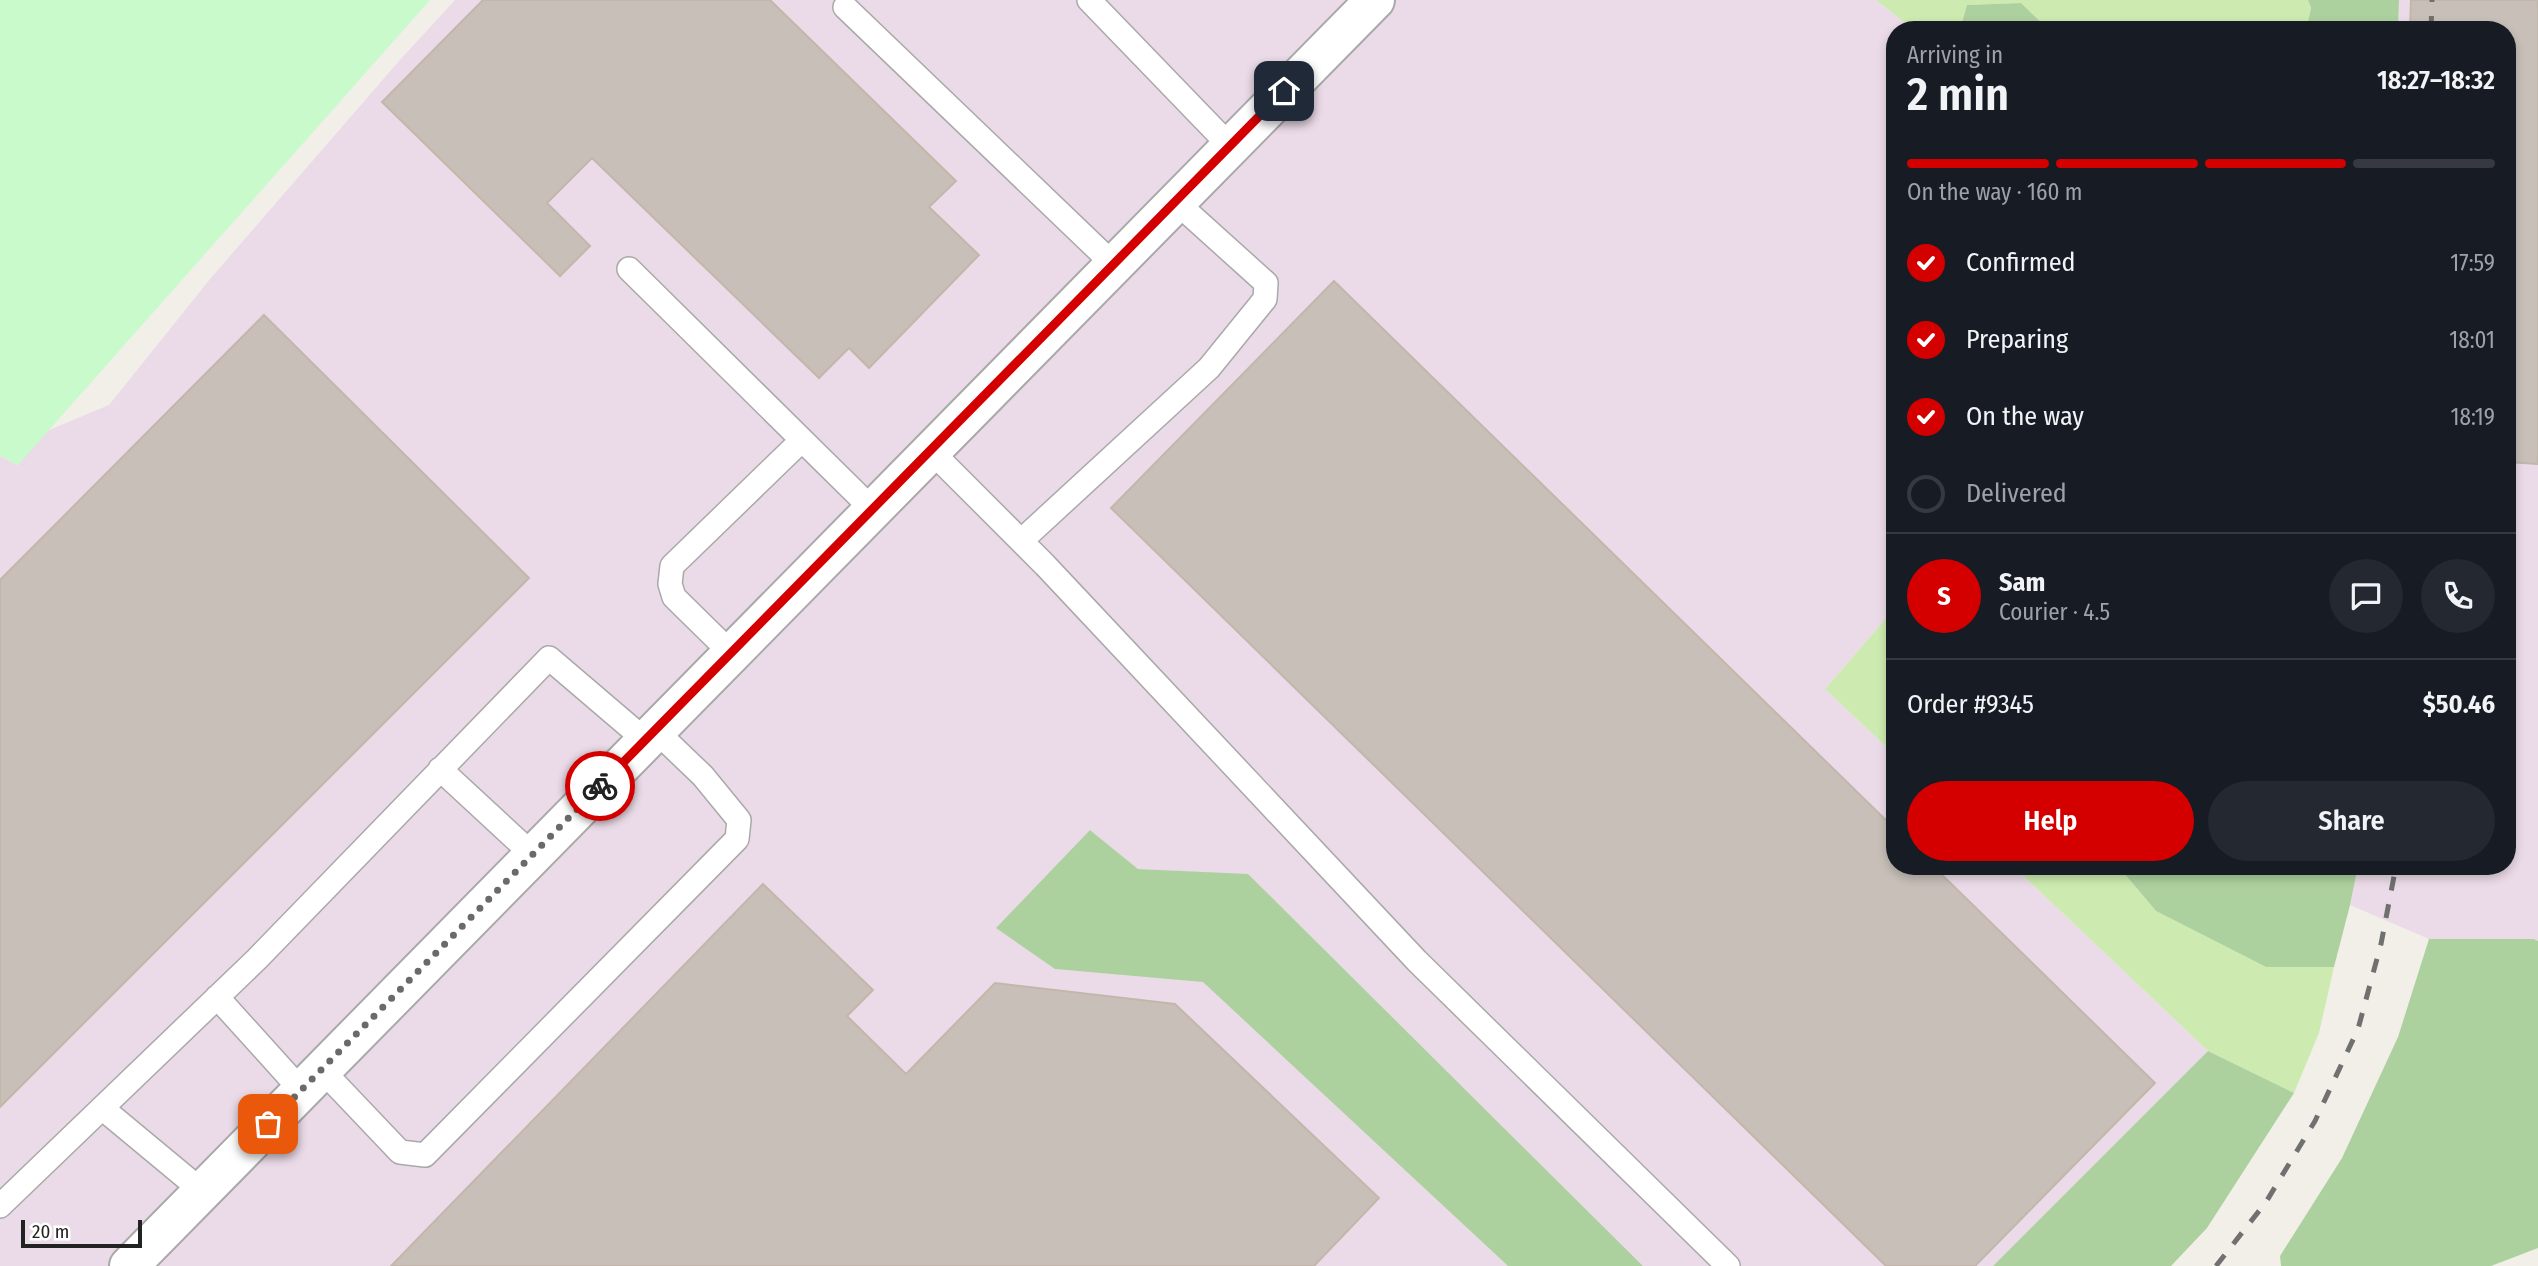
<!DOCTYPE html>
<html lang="en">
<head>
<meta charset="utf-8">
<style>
  body { margin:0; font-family:"Fira Sans Condensed",sans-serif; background:#242831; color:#f1f3f6; height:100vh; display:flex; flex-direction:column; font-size:26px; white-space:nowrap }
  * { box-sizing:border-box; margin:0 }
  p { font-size:23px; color:#9ea1a6 }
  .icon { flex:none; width:38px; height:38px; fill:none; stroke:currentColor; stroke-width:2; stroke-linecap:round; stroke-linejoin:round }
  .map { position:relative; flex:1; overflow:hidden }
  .details { position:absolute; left:1886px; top:21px; width:630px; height:854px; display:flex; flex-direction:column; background:#171b24; border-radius:28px; box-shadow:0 4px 10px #0003 }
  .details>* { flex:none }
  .scale { position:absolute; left:21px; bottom:18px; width:121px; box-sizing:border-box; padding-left:7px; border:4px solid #222; border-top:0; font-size:19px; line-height:24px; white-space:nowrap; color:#222; -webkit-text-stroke:5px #fff; paint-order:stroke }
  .pin { position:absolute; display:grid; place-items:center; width:60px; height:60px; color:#fff; margin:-30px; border-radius:14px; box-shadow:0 4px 10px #0006 }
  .courier { position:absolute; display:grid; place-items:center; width:70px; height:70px; margin:-35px; border:5px solid #d40000; border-radius:50%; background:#fff; color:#222; box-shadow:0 2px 9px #0007 }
  .overview em { font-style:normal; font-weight:600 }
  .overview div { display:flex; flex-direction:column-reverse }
  .overview { display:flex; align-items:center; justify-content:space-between; height:119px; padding:0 21px }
  h1 { font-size:46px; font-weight:600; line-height:52px }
  .bar { display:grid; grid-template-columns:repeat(4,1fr); gap:10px 7px; align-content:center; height:84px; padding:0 21px }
  .bar i { height:9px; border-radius:5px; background:#363941 }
  .bar .on { background:#d40000 }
  .bar p { grid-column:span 4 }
  .line { display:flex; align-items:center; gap:18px; padding:0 21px; border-top:2px solid #363941 }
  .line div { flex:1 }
  .round { display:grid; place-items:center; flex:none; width:74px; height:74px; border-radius:37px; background:#242831 }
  ol { padding:0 21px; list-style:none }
  li { display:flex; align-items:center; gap:21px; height:77px }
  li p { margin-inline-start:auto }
  li .icon { padding:7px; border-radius:50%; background:#d40000; color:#fff; stroke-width:4 }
  li:last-child { color:#9ea1a6 }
  li i { width:38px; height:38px; border:4px solid #363941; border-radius:50% }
  .cta { display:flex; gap:14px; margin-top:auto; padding:14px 21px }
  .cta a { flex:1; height:80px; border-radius:42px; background:#d40000; color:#fff; font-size:28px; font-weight:600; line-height:80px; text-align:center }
  .cta a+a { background:#242831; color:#f1f3f6 }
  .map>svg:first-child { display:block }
  .industrial { fill:#ebdbe8 }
  .grass { fill:#cdebb0 }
  .forest { fill:#add19e }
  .park { fill:#c8facc }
  .building { fill:#c7bfb8; stroke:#c4b6ab; stroke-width:2 }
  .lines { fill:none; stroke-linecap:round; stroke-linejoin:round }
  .service-casing { stroke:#a9a9a9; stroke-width:26 }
  .minor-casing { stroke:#a9a9a9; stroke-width:42 }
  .service { stroke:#fff; stroke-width:23 }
  .minor { stroke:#fff; stroke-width:38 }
  .rail { stroke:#707070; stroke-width:5; stroke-dasharray:14 14; stroke-linecap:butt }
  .done { stroke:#6b6a68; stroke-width:7; stroke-dasharray:0 12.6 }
  .route { stroke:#d40000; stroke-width:9 }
</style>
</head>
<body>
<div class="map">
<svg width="2538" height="1266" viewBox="0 0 2538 1266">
  <rect width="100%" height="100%" fill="#f2efe9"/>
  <path class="industrial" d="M455 0H1876L1914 30H1895V608L1825 689 1895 755V866H2013L2208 1051 1993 1266H1643L1248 875 1138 869 1090 830 1055 969 1203 981 1508 1266H0V456L18 465 30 438 109 405 210 279 399 61Z
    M2399 0H2538V941L2533 939H2429L2350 905 2358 866H2508V30H2398Z"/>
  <path class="grass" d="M1876 0H2308L2311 8 2306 30H2049L2021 3 1968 5 1960 30H1914Z
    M1895 608V755L1825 689Z
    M2013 866H2118L2156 911 2266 967H2334L2319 1033 2294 1093 2208 1051Z"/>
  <path class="forest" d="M2308 0H2399L2398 30H2306L2311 8Z
    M2021 3 2049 30H1960L1967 5Z
    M1090 830 1138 869 1248 874 1643 1266H1508L1203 982 1055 969 996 928Z
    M2118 866H2358L2350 905 2334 967H2266L2156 911Z
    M2429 939H2534L2538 941V1248L2491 1266H2281L2280 1256 2342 1158 2398 1037Z
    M2208 1051 2294 1093 2207 1228 2171 1266H1993Z"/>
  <path class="park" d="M0 0H430L18 465 0 456Z"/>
  <path class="building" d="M483 0H770L956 181 929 207 979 255 869 368 849 348 819 378 592 158 547 203 590 246 560 276 382 102Z
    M2411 0H2538V464L2508 462V30H2410Z
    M1334 281 1895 829V866H1933L2155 1083 1975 1266H1886L1111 508Z
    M264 315 529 578 0 1107V580Z
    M763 884 873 990 847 1016 906 1074 995 983 1175 1004 1379 1198 1314 1266H391Z"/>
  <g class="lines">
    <g class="service-casing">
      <path id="service" d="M1089 0 1230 146
        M845 7 1113 264
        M629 269 872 509
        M930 450 1045 565 1417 961 1728 1266
        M1021 541 1209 368 1265 299 1266 283 1175 201
        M731 653 674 597 670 584 672 566 802 440
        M440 769 533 855
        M217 997 301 1090
        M322 1070 400 1152 425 1155 737 839 739 820 703 776 655 730
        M102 1108 202 1191
        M0 1206 257 959 549 658 645 740"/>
    </g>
    <g class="minor-casing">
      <path id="minor" d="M129 1266 1375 0"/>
    </g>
    <use href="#service" class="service"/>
    <use href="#minor" class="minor"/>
    <path class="rail" d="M2431 30 2432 0
      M2216 1266 2266 1202 2315 1121 2358 1029 2381 944 2396 866"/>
  </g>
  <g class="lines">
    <path class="done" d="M268 1124 600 786"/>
    <path class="route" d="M600 786 1284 91"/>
  </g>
</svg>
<div class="scale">20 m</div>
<div class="pin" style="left:268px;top:1124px;background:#ea580c"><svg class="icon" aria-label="bag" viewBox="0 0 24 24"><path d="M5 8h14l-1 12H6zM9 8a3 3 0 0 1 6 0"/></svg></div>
<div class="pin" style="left:1284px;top:91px;background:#1f2937"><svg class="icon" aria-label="home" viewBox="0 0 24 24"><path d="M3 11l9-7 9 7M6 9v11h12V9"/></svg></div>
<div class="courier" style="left:600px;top:786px"><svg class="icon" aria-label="bike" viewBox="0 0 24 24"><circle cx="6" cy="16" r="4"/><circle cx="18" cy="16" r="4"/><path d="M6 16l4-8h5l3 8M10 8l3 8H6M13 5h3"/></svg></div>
<section class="details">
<div class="overview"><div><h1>2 min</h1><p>Arriving in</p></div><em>18:27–18:32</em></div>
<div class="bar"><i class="on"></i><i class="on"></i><i class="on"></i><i></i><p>On the way · 160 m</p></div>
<ol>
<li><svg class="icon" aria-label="check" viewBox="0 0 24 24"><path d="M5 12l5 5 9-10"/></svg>Confirmed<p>17:59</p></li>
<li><svg class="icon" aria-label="check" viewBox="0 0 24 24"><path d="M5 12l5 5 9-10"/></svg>Preparing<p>18:01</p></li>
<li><svg class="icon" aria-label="check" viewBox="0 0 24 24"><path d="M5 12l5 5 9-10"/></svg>On the way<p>18:19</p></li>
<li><i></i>Delivered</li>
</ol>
<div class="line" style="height:126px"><b class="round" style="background:#d40000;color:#fff">S</b><div><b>Sam</b><p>Courier · 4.5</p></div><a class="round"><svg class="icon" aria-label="chat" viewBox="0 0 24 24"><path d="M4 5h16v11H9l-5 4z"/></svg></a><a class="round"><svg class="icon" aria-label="phone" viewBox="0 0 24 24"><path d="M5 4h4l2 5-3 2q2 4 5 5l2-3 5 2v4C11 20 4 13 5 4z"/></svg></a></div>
<div class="line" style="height:91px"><div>Order #9345</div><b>$50.46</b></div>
<div class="cta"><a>Help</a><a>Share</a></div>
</section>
</div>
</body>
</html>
